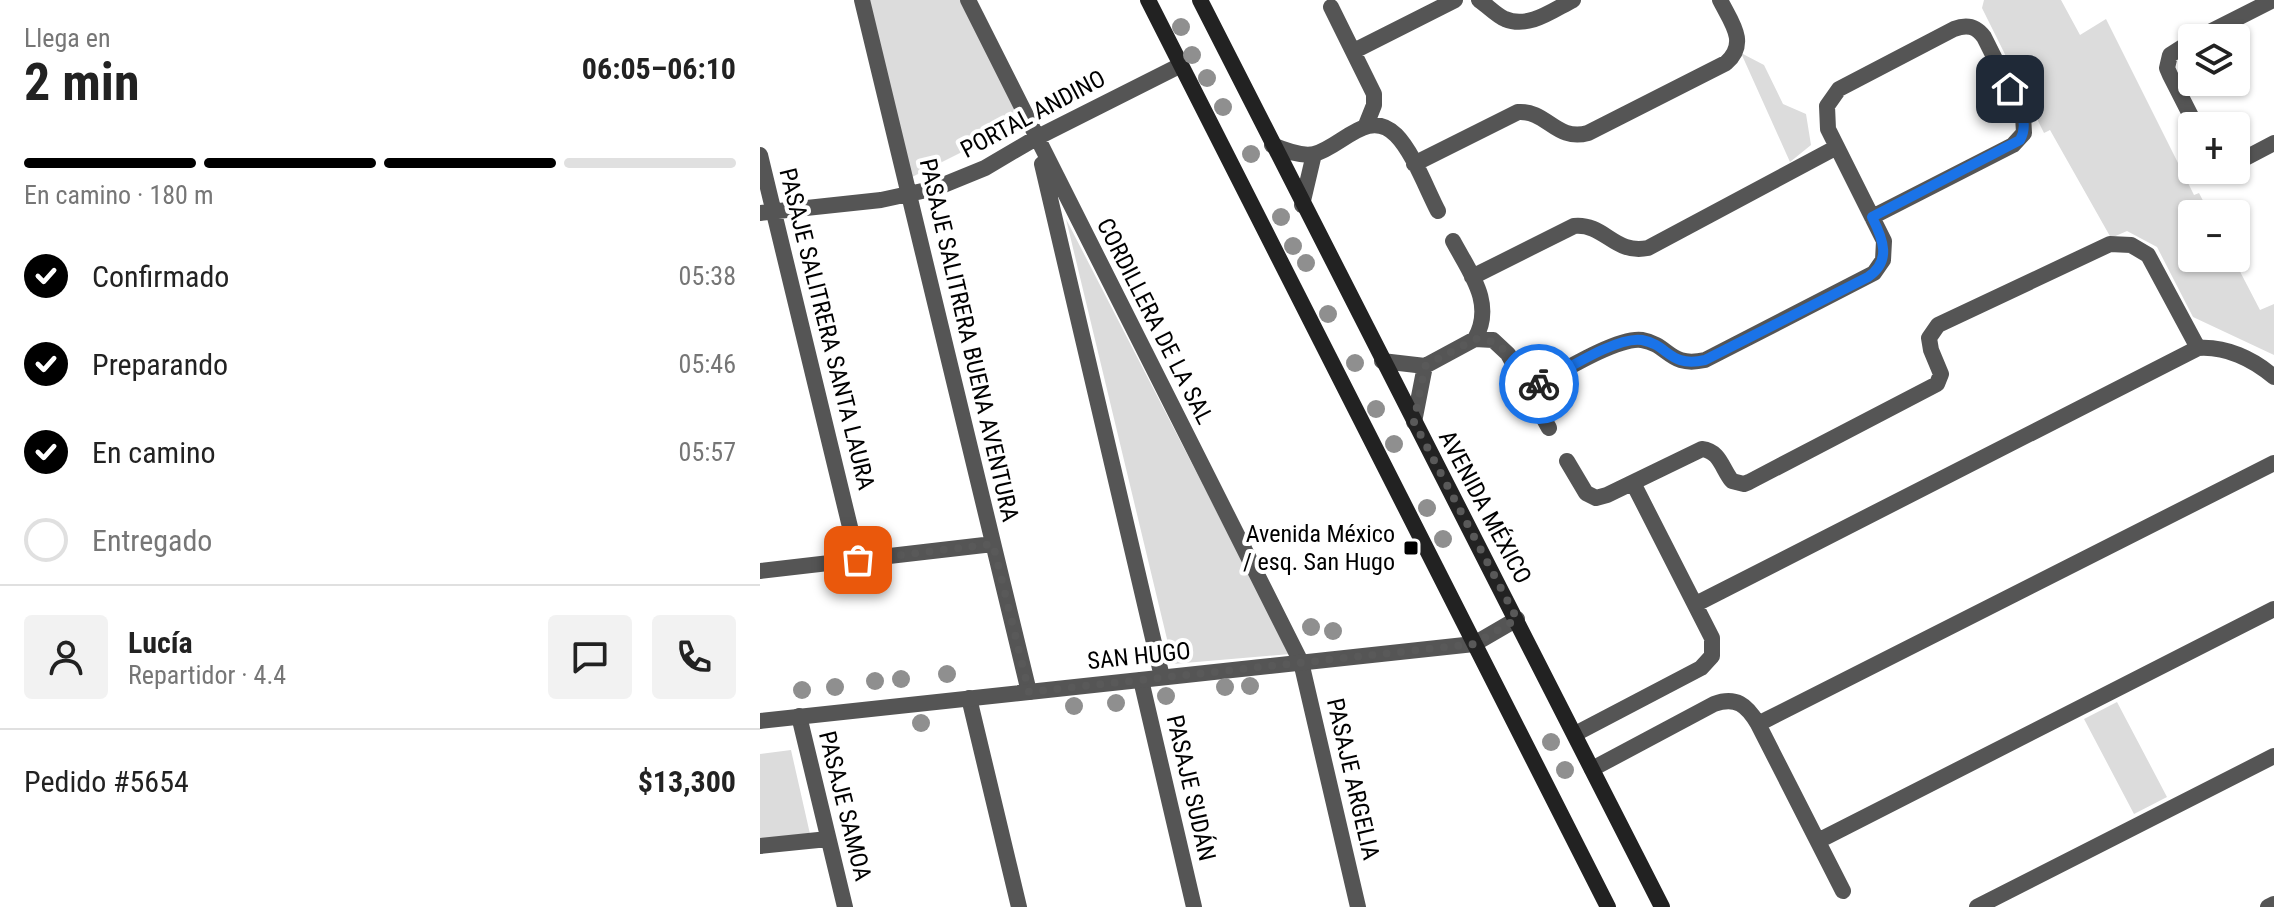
<!DOCTYPE html>
<html lang="es">
<head>
<meta charset="utf-8">
<style>
  body { margin:0; font-family:"Roboto Condensed",sans-serif; background:#f2f2f2; color:#222; height:100vh; display:flex; flex-direction:column; font-size:30px; white-space:nowrap }
  * { box-sizing:border-box; margin:0 }
  p { font-size:26px; color:#767676 }
  .icon { flex:none; width:44px; height:44px; fill:none; stroke:currentColor; stroke-width:2; stroke-linecap:round; stroke-linejoin:round }
  .map { position:relative; flex:1; overflow:hidden }
  .side { display:flex; flex-direction:column; background:#fff; width:760px }
  .side>* { flex:none }
  .fabs { position:absolute; left:1418px; top:24px; display:grid; gap:16px }
  .fabs a { display:grid; place-items:center; width:72px; height:72px; border-radius:8px; background:#fff; box-shadow:0 2px 6px #0004; font-size:40px }
  .pin { position:absolute; display:grid; place-items:center; width:68px; height:68px; color:#fff; margin:-34px; border-radius:16px; box-shadow:0 4px 12px #0006 }
  .courier { position:absolute; display:grid; place-items:center; width:80px; height:80px; margin:-40px; border:6px solid #1a73e8; border-radius:50%; background:#fff; color:#222; box-shadow:0 2px 10px #0007 }
  .overview em { font-style:normal; font-weight:700 }
  .overview div { display:flex; flex-direction:column-reverse }
  .overview { display:flex; align-items:center; justify-content:space-between; height:136px; padding:0 24px }
  h1 { font-size:52px; font-weight:700; line-height:60px }
  .bar { display:grid; grid-template-columns:repeat(4,1fr); gap:12px 8px; align-content:center; height:96px; padding:0 24px }
  .bar i { height:10px; border-radius:6px; background:#e0e0e0 }
  .bar .on { background:#000 }
  .bar p { grid-column:span 4 }
  .line { display:flex; align-items:center; gap:20px; padding:0 24px; border-top:2px solid #e0e0e0 }
  .line div { flex:1 }
  .round { display:grid; place-items:center; flex:none; width:84px; height:84px; border-radius:8px; background:#f2f2f2 }
  ol { padding:0 24px; list-style:none }
  li { display:flex; align-items:center; gap:24px; height:88px }
  li p { margin-inline-start:auto }
  li .icon { padding:8px; border-radius:50%; background:#000; color:#fff; stroke-width:4 }
  li:last-child { color:#767676 }
  li i { width:44px; height:44px; border:4px solid #e0e0e0; border-radius:50% }
  main { display:flex; flex:1; min-height:0 }
  .map>svg:first-child { display:block }
  .green { fill:#dcdcdc }
  .lines { fill:none; stroke-linecap:round; stroke-linejoin:round }
  .minor { stroke:#555; stroke-width:16 }
  .tertiary { stroke:#555; stroke-width:16 }
  .secondary { stroke:#222; stroke-width:16 }
  .tree { fill:#8f8f8f }
  .done { stroke:#595959; stroke-width:8; stroke-dasharray:0 14.4 }
  .route { stroke:#1a73e8; stroke-width:10 }
  .poi-dot { fill:#000; stroke:#fff; stroke-width:3 }
  .labels { text-anchor:middle; dominant-baseline:central; stroke-width:8; stroke-linejoin:round; paint-order:stroke }
  .street-label { font-size:24px; fill:#000; stroke:#fff }
  .poi-label { font-size:24px; fill:#000; stroke:#fff; text-anchor:end }
</style>
</head>
<body>
<main>
<section class="side">
<div class="overview"><div><h1>2 min</h1><p>Llega en</p></div><em>06:05–06:10</em></div>
<div class="bar"><i class="on"></i><i class="on"></i><i class="on"></i><i></i><p>En camino · 180 m</p></div>
<ol>
<li><svg class="icon" aria-label="check" viewBox="0 0 24 24"><path d="M5 12l5 5 9-10"/></svg>Confirmado<p>05:38</p></li>
<li><svg class="icon" aria-label="check" viewBox="0 0 24 24"><path d="M5 12l5 5 9-10"/></svg>Preparando<p>05:46</p></li>
<li><svg class="icon" aria-label="check" viewBox="0 0 24 24"><path d="M5 12l5 5 9-10"/></svg>En camino<p>05:57</p></li>
<li><i></i>Entregado</li>
</ol>
<div class="line" style="height:144px"><a class="round"><svg class="icon" aria-label="person" viewBox="0 0 24 24"><circle cx="12" cy="8" r="4"/><path d="M4 21q1-7 8-7t8 7"/></svg></a><div><b>Lucía</b><p>Repartidor · 4.4</p></div><a class="round"><svg class="icon" aria-label="chat" viewBox="0 0 24 24"><path d="M4 5h16v11H9l-5 4z"/></svg></a><a class="round"><svg class="icon" aria-label="phone" viewBox="0 0 24 24"><path d="M5 4h4l2 5-3 2q2 4 5 5l2-3 5 2v4C11 20 4 13 5 4z"/></svg></a></div>
<div class="line" style="height:104px"><div>Pedido #5654</div><b>$13,300</b></div>
</section>
<div class="map">
<svg width="1514" height="907" viewBox="0 0 1514 907">
  <rect width="100%" height="100%" fill="#fff"/>
  <path class="green" d="M109 0H202L264 121 150 178Z
    M1224 0H1301L1320 35 1346 19 1434 195 1439 193 1450 214H1432V258H1473L1500 310 1514 304V355L1433 317 1397 247 1367 231 1351 238 1290 130 1284 133 1222 8Z
    M981 53 1004 65 1023 104 1046 114 1051 145 1030 162Z
    M306 219 530 654 413 664Z
    M1357 702 1407 797 1374 814 1324 719Z
    M31 750 50 834 0 839V754Z"/>
  <g class="lines">
    <path class="minor" d="M102 0 269 692
      M208 0 541 662 598 907
      M719 0C728 6 736 15 745 19 769 29 793 10 813 0
      M571 7 614 94V105L606 125
      M1438 38 1513 0
      M1432 41 1410 55 1407 68 1410 75 1436 126
      M594 51 695 0
      M512 145C524 150 541 157 554 154 582 147 608 107 636 135 653 152 667 190 678 211
      M0 155 98 560
      M1476 163 1514 143
      M282 164 402 677
      M654 164 758 112C787 110 796 142 828 133L966 63C989 43 971 22 960 0
      M542 205 554 154
      M0 213 121 200 176 188 225 168 276 138 421 65
      M693 241C710 273 735 303 715 339
      M712 277 814 226C845 223 854 255 888 248L1077 147
      M622 361 665 366 715 339 733 340 748 354 789 428
      M768 390C793 377 857 336 882 340 910 345 909 368 945 360L1114 273 1123 260 1124 241 1068 129 1067 106 1079 89 1194 29C1207 24 1216 26 1224 37L1263 115 1264 133 1253 145 1112 217
      M654 422 665 366
      M807 461 826 493 836 498 847 495 942 449C960 451 962 469 972 481L984 484 989 482 1177 384 1181 374 1171 350 1169 338 1178 325 1350 244 1371 245 1388 255 1438 348
      M0 571 233 544
      M936 604 1438 348C1466 346 1493 359 1514 377
      M381 680 434 907
      M209 698 259 907
      M39 716 85 907
      M998 724 1514 463
      M815 734 941 668 952 656V638L873 483
      M832 769 954 704C976 696 987 705 998 724L1083 891
      M1058 841 1514 609
      M0 846 68 839
      M1217 907 1514 756
      M1508 907 1514 904"/>
    <path class="tertiary" d="M0 721 714 644 757 619"/>
    <path class="secondary" d="M388 0 848 907
      M440 0 902 907"/>
  </g>
  <g class="tree">
    <circle cx="421" cy="27" r="9"/>
    <circle cx="432" cy="55" r="9"/>
    <circle cx="447" cy="78" r="9"/>
    <circle cx="463" cy="107" r="9"/>
    <circle cx="491" cy="154" r="9"/>
    <circle cx="521" cy="217" r="9"/>
    <circle cx="533" cy="246" r="9"/>
    <circle cx="546" cy="263" r="9"/>
    <circle cx="568" cy="314" r="9"/>
    <circle cx="595" cy="363" r="9"/>
    <circle cx="616" cy="409" r="9"/>
    <circle cx="634" cy="444" r="9"/>
    <circle cx="667" cy="508" r="9"/>
    <circle cx="683" cy="539" r="9"/>
    <circle cx="551" cy="627" r="9"/>
    <circle cx="573" cy="631" r="9"/>
    <circle cx="187" cy="674" r="9"/>
    <circle cx="141" cy="679" r="9"/>
    <circle cx="115" cy="681" r="9"/>
    <circle cx="490" cy="686" r="9"/>
    <circle cx="75" cy="687" r="9"/>
    <circle cx="465" cy="687" r="9"/>
    <circle cx="42" cy="690" r="9"/>
    <circle cx="406" cy="696" r="9"/>
    <circle cx="356" cy="703" r="9"/>
    <circle cx="314" cy="706" r="9"/>
    <circle cx="161" cy="723" r="9"/>
    <circle cx="791" cy="742" r="9"/>
    <circle cx="805" cy="770" r="9"/>
  </g>
  <g class="lines">
    <path class="done" d="M98 560 233 544 269 692 714 644 757 619 654 422 665 366 715 339C746 337 755 367 768 390L779 384"/>
    <path class="route" d="M779 384C803 372 856 336 882 340 909 345 909 368 945 360L1108 277C1132 261 1123 239 1112 217L1260 140C1270 122 1258 106 1250 89"/>
  </g>
  <rect class="poi-dot" x="643" y="540" width="16" height="16" rx="4"/>
  <g class="labels">
    <g class="street-label">
      <text transform="translate(273 114) rotate(-28)">PORTAL ANDINO</text>
      <text transform="translate(395 321) rotate(63)">CORDILLERA DE LA SAL</text>
      <text transform="translate(67 329) rotate(76)">PASAJE SALITRERA SANTA LAURA</text>
      <text transform="translate(209 340) rotate(77)">PASAJE SALITRERA BUENA AVENTURA</text>
      <text transform="translate(725 507) rotate(62)">AVENIDA MÉXICO</text>
      <text transform="translate(379 656) rotate(-6)">SAN HUGO</text>
      <text transform="translate(593 779) rotate(77)">PASAJE ARGELIA</text>
      <text transform="translate(431 788) rotate(77)">PASAJE SUDÁN</text>
      <text transform="translate(85 806) rotate(76)">PASAJE SAMOA</text>
    </g>
    <g class="poi-label">
      <text x="635" y="534">Avenida México<tspan x="635" dy="28">/ esq. San Hugo</tspan></text>
    </g>
  </g>
</svg>
<div class="fabs">
<a><svg class="icon" aria-label="layers" viewBox="0 0 24 24"><path d="M12 4l9 5-9 5-9-5zM3 14l9 5 9-5"/></svg></a>
<a>+</a>
<a>−</a>
</div>
<div class="pin" style="left:98px;top:560px;background:#ea580c"><svg class="icon" aria-label="bag" viewBox="0 0 24 24"><path d="M5 8h14l-1 12H6zM9 8a3 3 0 0 1 6 0"/></svg></div>
<div class="pin" style="left:1250px;top:89px;background:#1f2937"><svg class="icon" aria-label="home" viewBox="0 0 24 24"><path d="M3 11l9-7 9 7M6 9v11h12V9"/></svg></div>
<div class="courier" style="left:779px;top:384px"><svg class="icon" aria-label="bike" viewBox="0 0 24 24"><circle cx="6" cy="16" r="4"/><circle cx="18" cy="16" r="4"/><path d="M6 16l4-8h5l3 8M10 8l3 8H6M13 5h3"/></svg></div>
</div>
</main>
</body>
</html>
